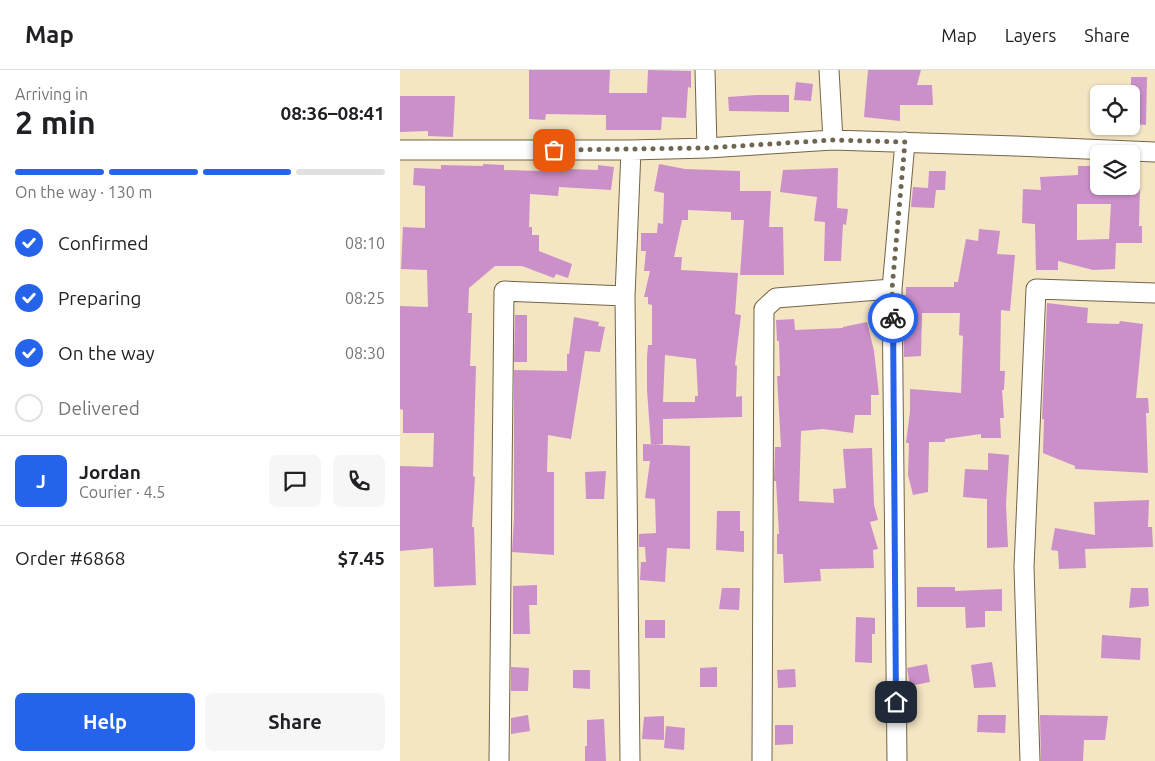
<!DOCTYPE html>
<html lang="en">
<head>
<meta charset="utf-8">
<style>
  body { margin:0; font-family:Ubuntu,sans-serif; background:#f6f6f6; color:#202124; height:100vh; display:flex; flex-direction:column; font-size:19px; white-space:nowrap }
  * { box-sizing:border-box; margin:0 }
  p { font-size:16px; color:#757577 }
  .icon { flex:none; width:28px; height:28px; fill:none; stroke:currentColor; stroke-width:2; stroke-linecap:round; stroke-linejoin:round }
  .map { position:relative; flex:1; overflow:hidden }
  .sheet { display:flex; flex-direction:column; background:#fff; width:400px }
  .sheet>* { flex:none }
  .tools { position:absolute; left:690px; top:15px; display:grid; gap:10px }
  .tools a { display:grid; place-items:center; width:50px; height:50px; border-radius:8px; background:#fff; box-shadow:0 1px 4px #0004; font-size:25px }
  .pin { position:absolute; display:grid; place-items:center; width:42px; height:42px; color:#fff; margin:-21px; border-radius:10px; box-shadow:0 2px 8px #0006 }
  .courier { position:absolute; display:grid; place-items:center; width:50px; height:50px; margin:-25px; border:4px solid #2563eb; border-radius:50%; background:#fff; color:#222; box-shadow:0 1px 6px #0007 }
  .summary em { font-style:normal; font-weight:700 }
  .summary div { display:flex; flex-direction:column-reverse }
  .summary { display:flex; align-items:center; justify-content:space-between; height:85px; padding:0 15px }
  h1 { font-size:32px; font-weight:700; line-height:38px }
  .bar { display:grid; grid-template-columns:repeat(4,1fr); gap:8px 5px; align-content:center; height:60px; padding:0 15px }
  .bar i { height:6px; border-radius:4px; background:#e0e0e0 }
  .bar .current { background:#2563eb }
  .bar p { grid-column:span 4 }
  .line { display:flex; align-items:center; gap:12px; padding:0 15px; border-top:1px solid #e0e0e0 }
  .line div { flex:1 }
  .round { display:grid; place-items:center; flex:none; width:52px; height:52px; border-radius:8px; background:#f6f6f6 }
  ol { padding:0 15px; list-style:none }
  li { display:flex; align-items:center; gap:15px; height:55px }
  li p { margin-inline-start:auto }
  li .icon { padding:5px; border-radius:50%; background:#2563eb; color:#fff; stroke-width:4 }
  li:last-child { color:#757577 }
  li i { width:28px; height:28px; border:2px solid #e0e0e0; border-radius:50% }
  .cta { display:flex; gap:10px; margin-top:auto; padding:10px 15px }
  .cta a { flex:1; height:58px; border-radius:8px; background:#2563eb; color:#fff; font-size:20px; font-weight:700; line-height:58px; text-align:center }
  .cta a+a { background:#f6f6f6; color:#202124 }
  header { display:flex; align-items:center; gap:30px; box-sizing:border-box; height:70px; padding:0 25px; background:#fff; border-bottom:1px solid #e0e0e0 }
  header strong { font-size:24px }
  nav { display:flex; gap:28px; margin-inline-start:auto; font-size:18px }
  main { display:flex; flex:1; min-height:0 }
  .map>svg:first-child { display:block }
  .building { fill:#cb90c9; fill-rule:evenodd }
  .lines { fill:none; stroke-linecap:round; stroke-linejoin:round }
  .minor-casing { stroke:#736547; stroke-width:21 }
  .minor { stroke:#fff; stroke-width:19 }
  .done { stroke:#6f6651; stroke-width:5; stroke-dasharray:0 9 }
  .route { stroke:#2563eb; stroke-width:6 }
</style>
</head>
<body>
<header>
<strong>Map</strong>
<nav><a>Map</a><a>Layers</a><a>Share</a></nav>
</header>
<main>
<section class="sheet">
<div class="summary"><div><h1>2 min</h1><p>Arriving in</p></div><em>08:36–08:41</em></div>
<div class="bar"><i class="current"></i><i class="current"></i><i class="current"></i><i></i><p>On the way · 130 m</p></div>
<ol>
<li><svg class="icon" aria-label="check" viewBox="0 0 24 24"><path d="M5 12l5 5 9-10"/></svg>Confirmed<p>08:10</p></li>
<li><svg class="icon" aria-label="check" viewBox="0 0 24 24"><path d="M5 12l5 5 9-10"/></svg>Preparing<p>08:25</p></li>
<li><svg class="icon" aria-label="check" viewBox="0 0 24 24"><path d="M5 12l5 5 9-10"/></svg>On the way<p>08:30</p></li>
<li><i></i>Delivered</li>
</ol>
<div class="line" style="height:90px"><b class="round" style="background:#2563eb;color:#fff">J</b><div><b>Jordan</b><p>Courier · 4.5</p></div><a class="round"><svg class="icon" aria-label="chat" viewBox="0 0 24 24"><path d="M4 5h16v11H9l-5 4z"/></svg></a><a class="round"><svg class="icon" aria-label="phone" viewBox="0 0 24 24"><path d="M5 4h4l2 5-3 2q2 4 5 5l2-3 5 2v4C11 20 4 13 5 4z"/></svg></a></div>
<div class="line" style="height:65px"><div>Order #6868</div><b>$7.45</b></div>
<div class="cta"><a>Help</a><a>Share</a></div>
</section>
<div class="map">
<svg width="755" height="691" viewBox="0 0 755 691">
  <rect width="100%" height="100%" fill="#f4e5c3"/>
  <path class="building" d="M129 0H210L209 23H247L248 0 291 1V18L288 17 286 48 262 47 261 60H206V45L146 44 145 50 129 49Z
    M468 0H521L517 15H532L533 35H500V51L464 47Z
    M731 7H747L746 55 731 54Z
    M396 12 413 14 411 31 394 30Z
    M356 25H389V42L329 41 328 27Z
    M0 26H55L53 67 28 66V61L0 62Z
    M83 94 104 95V100L140 101V98L198 100V95L214 97 211 120 159 117 158 126 130 124 129 157H132V165H139V181L172 194 168 208 156 204 154 208 122 196H95L69 218 68 243H72L70 296H76L73 406 75 407 72 457H74L76 515 34 517 33 478 0 481V396L33 397 34 363H3V340L0 339V236L28 237 27 200 1 199 3 157 25 158V116L13 115 14 98 41 99V95L83 96Z
    M259 94 285 99 340 101V121H371L369 157H383L384 205H340L344 150H331V142L288 140V150H282L274 187H282L281 200 338 203 335 244 341 245 335 295 337 296 336 327 342 326V347L263 349V374L251 375 247 320V287L248 275H252V235L248 234V227H244L250 201H244L246 181H241V163H257L258 153 263 154 264 123 254 121ZM265 285 296 289 298 326H295V332H263Z
    M678 96H699V116H703V119L740 118 739 156H742V173H716L715 199 693 200 658 191V200H636L635 154 622 153 623 119 641 120 640 107 678 105ZM677 134H711L709 169 677 170Z
    M438 98 437 138 448 139 446 155 443 154 441 191H424L425 152 414 151 417 127 380 122 383 100Z
    M529 101H546L545 120H536L534 138 511 137 513 117 528 118Z
    M579 159 600 161 597 184 615 185 610 241 601 240 600 301H605L604 320H602L604 348H600L601 368H581V364L545 369V372H529L528 422 513 425 508 405 509 373H506L510 342V319L561 323 563 266 559 265 560 243H522L521 286 504 287 503 225H506V217H554V212H558L566 169 578 171Z
    M647 233 688 238 687 253 719 254 720 251 743 254 736 328H748L749 343H746L748 403 675 399V396L643 383 644 349H642Z
    M115 245H127V292H114Z
    M174 247 199 252 198 256 205 257 200 282 185 281 171 369 148 365 147 402H154V485L112 482 114 447V300L167 301V284H169Z
    M394 249 395 260 443 258V257L467 252 474 281 479 325H471V345H455L453 363 423 359 401 361 399 431 434 433 433 419 446 418 443 379 472 378 474 435 478 450 470 452 478 479 473 480 474 498 420 499 421 511 384 513 383 484H377V464H379L376 411H374L375 377H381L377 306H380L379 271H377L376 250Z
    M243 374 290 376V479L267 478 265 512 240 510 241 492H246L245 477H239V464L256 463 255 429 245 428 250 391H243Z
    M588 383 609 385 606 435 608 477 587 478V429L563 427 565 399 588 400Z
    M206 401 204 429H186L185 402Z
    M749 430 748 457H752L753 477 685 479 686 498 659 499 658 481 651 480 655 458 695 465 694 432Z
    M317 441H340V461H344V482L316 480Z
    M137 515V535H129L130 564H113V516Z
    M517 517H555V521L602 519V541H585V557L566 558 565 537H517Z
    M322 518H340L339 540 319 539Z
    M731 518H748L749 536 729 538Z
    M456 547 475 548V564H472V593L455 592Z
    M245 550H265V568H245Z
    M702 565 741 568 740 590 701 588Z
    M592 592 596 617 574 618 571 595Z
    M527 594 530 612 510 616 507 598Z
    M111 597 129 598 128 621H111Z
    M317 597V617H300V598Z
    M395 599 396 617 378 618 377 600Z
    M173 600H190V619L173 618Z
    M128 645 130 661 111 664V648Z
    M578 645H606L605 663 577 662Z
    M640 645 708 646 705 670H684L683 691H641Z
    M264 646V670L242 669 244 647Z
    M204 649 206 691H185V676H187V650Z
    M375 655H393V674L375 675Z
    M266 656 285 658 284 680 264 678Z"/>
  <g class="lines">
    <g class="minor-casing">
      <path id="minor" d="M305 0 307 78
        M429 0 433 70
        M0 80H231L307 78 433 70 615 76 755 82
        M99 691 104 221 225 226
        M230 691 225 226 231 80
        M362 691 364 239 376 228 492 219
        M497 691 492 219 505 72
        M630 691 624 497 636 219 755 223"/>
    </g>
    <use href="#minor" class="minor"/>
  </g>
  <g class="lines">
    <path class="done" d="M154 80 306 78 433 70 505 72 492 219 493 248"/>
    <path class="route" d="M493 248 496 632"/>
  </g>
</svg>
<div class="tools">
<a><svg class="icon" aria-label="locate" viewBox="0 0 24 24"><circle cx="12" cy="12" r="6"/><path d="M12 2v4M12 18v4M2 12h4M18 12h4"/></svg></a>
<a><svg class="icon" aria-label="layers" viewBox="0 0 24 24"><path d="M12 4l9 5-9 5-9-5zM3 14l9 5 9-5"/></svg></a>
</div>
<div class="pin" style="left:154px;top:80px;background:#ea580c"><svg class="icon" aria-label="bag" viewBox="0 0 24 24"><path d="M5 8h14l-1 12H6zM9 8a3 3 0 0 1 6 0"/></svg></div>
<div class="pin" style="left:496px;top:632px;background:#1f2937"><svg class="icon" aria-label="home" viewBox="0 0 24 24"><path d="M3 11l9-7 9 7M6 9v11h12V9"/></svg></div>
<div class="courier" style="left:493px;top:248px"><svg class="icon" aria-label="bike" viewBox="0 0 24 24"><circle cx="6" cy="16" r="4"/><circle cx="18" cy="16" r="4"/><path d="M6 16l4-8h5l3 8M10 8l3 8H6M13 5h3"/></svg></div>
</div>
</main>
</body>
</html>
